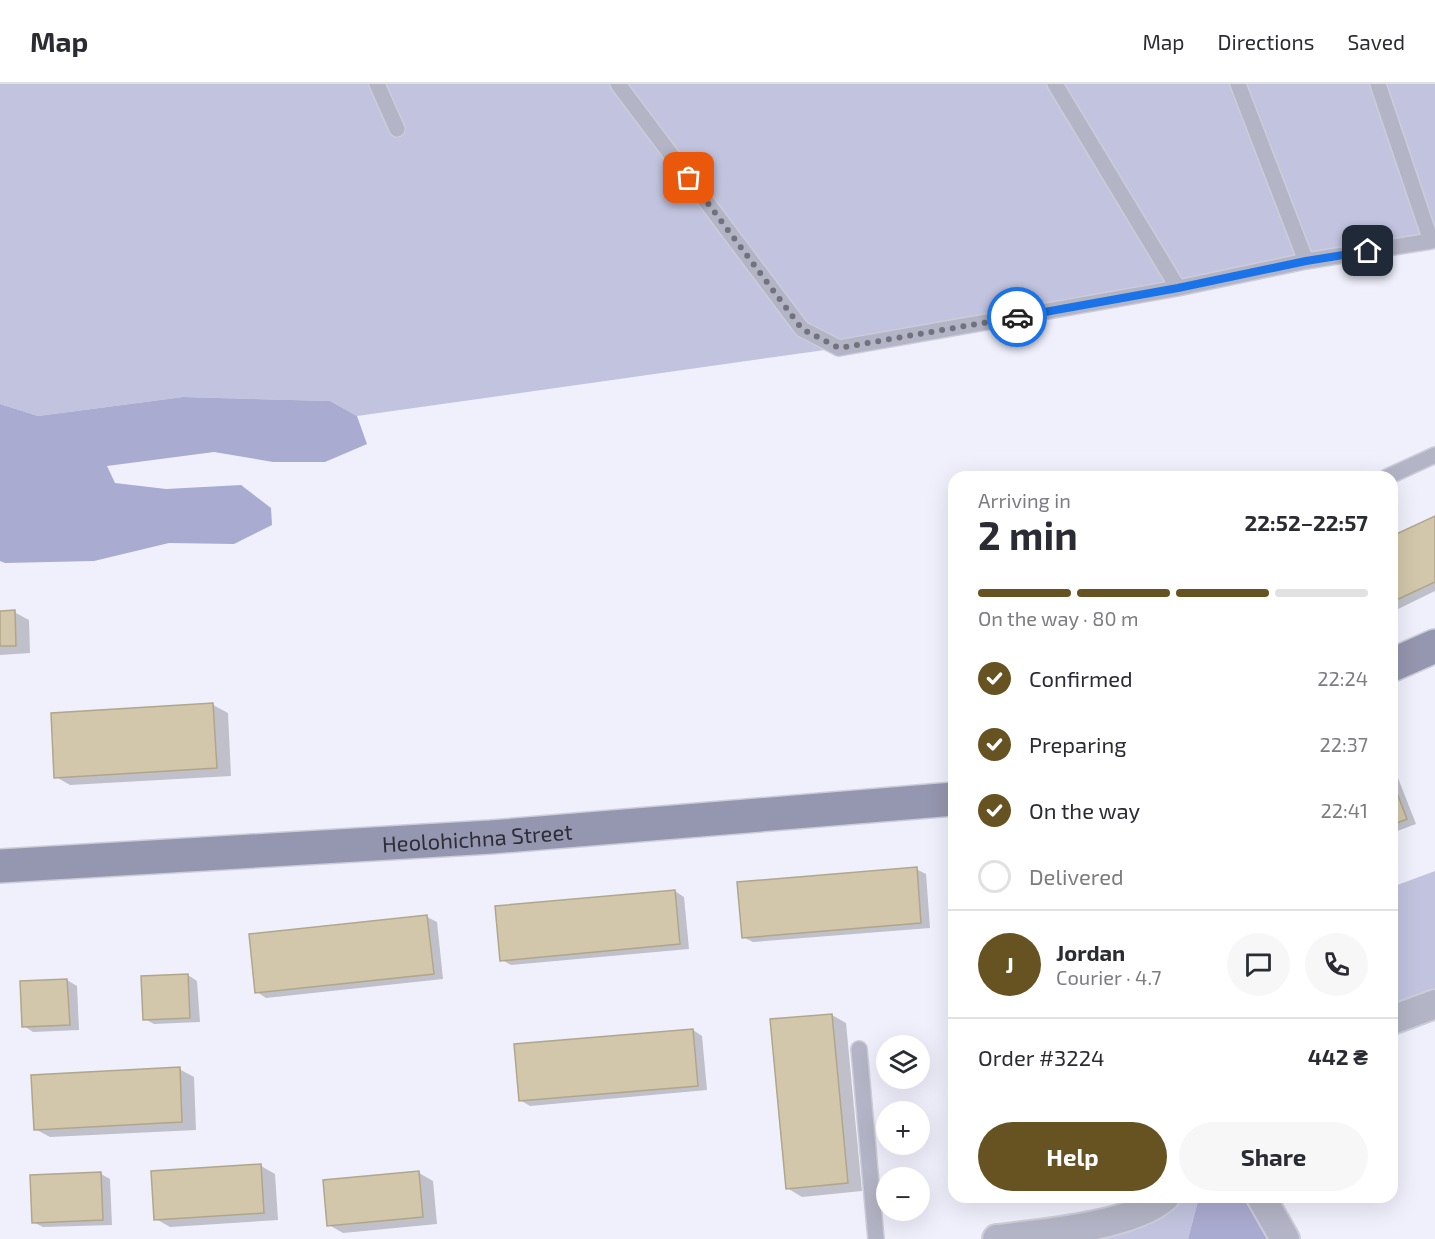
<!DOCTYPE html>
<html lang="en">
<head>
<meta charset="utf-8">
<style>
  body { margin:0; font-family:"Exo 2",sans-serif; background:#f7f7f7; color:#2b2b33; height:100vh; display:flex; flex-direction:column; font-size:22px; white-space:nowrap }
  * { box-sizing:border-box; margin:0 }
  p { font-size:20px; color:#7c7c81 }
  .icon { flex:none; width:33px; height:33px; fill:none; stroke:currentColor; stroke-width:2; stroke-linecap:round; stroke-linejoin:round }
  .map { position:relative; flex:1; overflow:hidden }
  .drawer { position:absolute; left:948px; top:387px; width:450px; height:732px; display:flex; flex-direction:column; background:#fff; border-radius:18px; box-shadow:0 6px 24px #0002 }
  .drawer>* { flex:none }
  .fabs { position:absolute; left:876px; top:951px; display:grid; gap:12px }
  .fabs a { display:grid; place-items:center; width:54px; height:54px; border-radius:50%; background:#fff; box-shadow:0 6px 24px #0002; font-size:30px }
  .pin { position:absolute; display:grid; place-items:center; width:51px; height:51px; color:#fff; margin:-26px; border-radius:12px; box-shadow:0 3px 9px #0006 }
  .courier { position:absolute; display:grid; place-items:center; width:60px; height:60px; margin:-30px; border:4px solid #1a73e8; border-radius:50%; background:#fff; color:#222; box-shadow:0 2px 8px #0007 }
  .head em { font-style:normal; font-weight:700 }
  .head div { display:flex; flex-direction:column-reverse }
  .head { display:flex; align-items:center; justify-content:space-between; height:102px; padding:0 30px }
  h1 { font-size:39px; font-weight:700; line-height:45px }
  .bar { display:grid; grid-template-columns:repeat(4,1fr); gap:9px 6px; align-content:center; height:72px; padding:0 30px }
  .bar i { height:8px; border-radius:4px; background:#e1e1e2 }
  .bar .current { background:#665321 }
  .bar p { grid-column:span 4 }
  .line { display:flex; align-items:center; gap:15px; padding:0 30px; border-top:2px solid #e1e1e2 }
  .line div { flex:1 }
  .round { display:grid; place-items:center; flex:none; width:63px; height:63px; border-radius:32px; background:#f7f7f7 }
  ol { padding:0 30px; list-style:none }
  li { display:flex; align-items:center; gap:18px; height:66px }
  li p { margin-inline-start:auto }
  li .icon { padding:6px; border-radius:50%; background:#665321; color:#fff; stroke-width:4 }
  li:last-child { color:#7c7c81 }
  li i { width:33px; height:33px; border:3px solid #e1e1e2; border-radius:50% }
  .action { display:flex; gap:12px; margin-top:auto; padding:12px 30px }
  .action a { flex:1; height:69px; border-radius:36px; background:#665321; color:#fff; font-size:24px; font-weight:700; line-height:69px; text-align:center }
  .action a+a { background:#f7f7f7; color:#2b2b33 }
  header { display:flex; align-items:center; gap:36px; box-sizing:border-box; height:84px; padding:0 30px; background:#fff; border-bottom:2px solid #e1e1e2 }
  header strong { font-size:28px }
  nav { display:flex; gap:33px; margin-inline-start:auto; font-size:21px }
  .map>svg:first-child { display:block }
  .green { fill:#c2c3de }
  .forest { fill:#aaabd0 }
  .shadow { fill:#0003 }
  .building { fill:#d2c7ab; stroke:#b1a68b; stroke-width:1.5 }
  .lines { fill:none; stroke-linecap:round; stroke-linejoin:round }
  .lane-casing { stroke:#cccdd9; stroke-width:18 }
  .street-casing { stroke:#cccdd9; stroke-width:32 }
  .secondary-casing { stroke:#cccdd9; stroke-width:36 }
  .lane { stroke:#b3b4c5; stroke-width:15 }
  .street { stroke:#b3b4c5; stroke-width:28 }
  .secondary { stroke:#9596af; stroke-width:33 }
  .done { stroke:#71727d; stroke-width:6; stroke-dasharray:0 10.8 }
  .route { stroke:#1a73e8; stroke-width:8 }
  .labels { text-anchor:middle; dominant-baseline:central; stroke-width:4.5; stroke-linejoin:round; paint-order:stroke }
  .street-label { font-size:22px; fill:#2d2e39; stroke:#eff0fc }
</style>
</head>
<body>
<header>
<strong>Map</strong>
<nav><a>Map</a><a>Directions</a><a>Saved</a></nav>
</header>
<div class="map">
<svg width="1435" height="1155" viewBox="0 0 1435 1155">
  <rect width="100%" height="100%" fill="#eff0fc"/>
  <path class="green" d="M0 0H1435V157L839 264 357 332 330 317 183 313 38 332 0 320Z
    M1435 787V920L1392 936V803Z
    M1165 1113H1199L1188 1155H1059Z"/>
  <path class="forest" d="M183 313 330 317 357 332 367 360 325 378H273L214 368 107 382 115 399 166 405 241 401 271 424 272 441 234 460 169 459 94 477 5 479 0 477V320L38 332Z
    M1199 1113H1261L1285 1155H1188Z"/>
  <path class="shadow" d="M1435 433V507L1392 528V454Z
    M0 528H14L29 536 30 569 0 571Z
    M213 621 228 629 231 692 70 701 56 693Z
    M1392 691 1398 694 1416 740 1392 749Z
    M916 785 926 790 930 844 753 858 743 853Z
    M675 807 684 813 689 865 511 881 502 876Z
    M427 833 437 838 443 895 266 914 257 908Z
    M188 891 197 897 200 938 154 940 145 935Z
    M67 896 77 902 79 946 33 948 24 942Z
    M832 931 846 939 862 1107 802 1113 787 1104Z
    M693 946 702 952 707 1006 530 1022 520 1016Z
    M179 985 194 993 196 1046 50 1053 35 1045Z
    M261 1082 275 1090 278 1136 170 1143 156 1135Z
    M419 1089 433 1097 437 1140 343 1149 329 1141Z
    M101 1090 110 1095 112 1141 43 1143 33 1138Z"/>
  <path class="building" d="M1435 432V498L1392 518V452Z
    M15 526 16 562H0V527Z
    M213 619 217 684 54 694 51 629Z
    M1392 696 1407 735 1392 741Z
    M917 783 921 839 742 854 737 798Z
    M675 806 680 860 500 877 495 822Z
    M427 831 434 890 255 909 249 850Z
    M188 890 190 934 143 936 141 892Z
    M67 895 70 941 22 943 20 897Z
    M832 930 848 1099 786 1105 770 935Z
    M693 945 698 1002 519 1017 514 960Z
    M180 983 182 1038 34 1046 31 991Z
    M261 1080 264 1129 154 1136 151 1087Z
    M419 1087 423 1133 327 1142 323 1096Z
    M101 1088 103 1136 32 1139 30 1091Z"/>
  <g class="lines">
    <g class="lane-casing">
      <path id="lane" d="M377 0 397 45
        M618 0 802 245 839 264 1178 204
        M1055 0 1178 204 1306 177 1431 157 1378 0
        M1238 0 1306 177
        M1387 393 1435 371
        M859 965 876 1155"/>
    </g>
    <g class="street-casing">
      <path id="street" d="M1392 936 1435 920
        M1261 1113 1285 1155
        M997 1155C1041 1150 1133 1142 1165 1113"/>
    </g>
    <g class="secondary-casing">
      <g id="secondary">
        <path d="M1392 581 1435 562"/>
        <path id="s1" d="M0 782 491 753 954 715"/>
      </g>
    </g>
    <use href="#lane" class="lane"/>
    <use href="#street" class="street"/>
    <use href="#secondary" class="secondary"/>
  </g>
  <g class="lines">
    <path class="done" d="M689 94 802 245 839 264 1017 233"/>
    <path class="route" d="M1017 233 1178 204 1306 177 1368 167"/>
  </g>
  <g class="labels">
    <g class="street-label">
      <text stroke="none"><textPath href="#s1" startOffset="478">Heolohichna Street</textPath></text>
    </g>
  </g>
</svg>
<div class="fabs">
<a><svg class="icon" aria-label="layers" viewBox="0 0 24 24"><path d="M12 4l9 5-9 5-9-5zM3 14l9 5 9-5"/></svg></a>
<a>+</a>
<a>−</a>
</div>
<div class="pin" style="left:689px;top:94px;background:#ea580c"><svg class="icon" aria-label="bag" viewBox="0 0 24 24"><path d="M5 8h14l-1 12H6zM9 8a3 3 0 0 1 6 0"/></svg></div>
<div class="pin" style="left:1368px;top:167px;background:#1f2937"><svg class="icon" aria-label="home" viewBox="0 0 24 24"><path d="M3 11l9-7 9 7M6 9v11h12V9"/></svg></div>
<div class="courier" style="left:1017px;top:233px"><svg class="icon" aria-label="car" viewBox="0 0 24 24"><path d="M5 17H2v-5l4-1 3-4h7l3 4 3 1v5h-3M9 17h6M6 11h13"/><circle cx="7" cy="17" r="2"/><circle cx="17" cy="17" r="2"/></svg></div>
<section class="drawer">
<div class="head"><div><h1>2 min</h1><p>Arriving in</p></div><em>22:52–22:57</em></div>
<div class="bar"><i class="current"></i><i class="current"></i><i class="current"></i><i></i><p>On the way · 80 m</p></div>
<ol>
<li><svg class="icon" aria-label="check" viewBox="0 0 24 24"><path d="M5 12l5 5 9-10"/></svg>Confirmed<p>22:24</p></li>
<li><svg class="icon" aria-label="check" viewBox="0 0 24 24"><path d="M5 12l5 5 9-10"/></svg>Preparing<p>22:37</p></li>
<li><svg class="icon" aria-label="check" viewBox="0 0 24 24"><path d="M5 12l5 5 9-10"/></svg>On the way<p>22:41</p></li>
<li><i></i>Delivered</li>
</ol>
<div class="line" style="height:108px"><b class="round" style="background:#665321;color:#fff">J</b><div><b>Jordan</b><p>Courier · 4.7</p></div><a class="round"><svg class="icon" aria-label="chat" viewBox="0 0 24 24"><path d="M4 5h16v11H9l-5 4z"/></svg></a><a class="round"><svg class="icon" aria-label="phone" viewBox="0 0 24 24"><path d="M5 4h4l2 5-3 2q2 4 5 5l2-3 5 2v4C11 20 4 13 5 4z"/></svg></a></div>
<div class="line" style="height:78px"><div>Order #3224</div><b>442 ₴</b></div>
<div class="action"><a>Help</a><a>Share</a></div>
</section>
</div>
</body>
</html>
